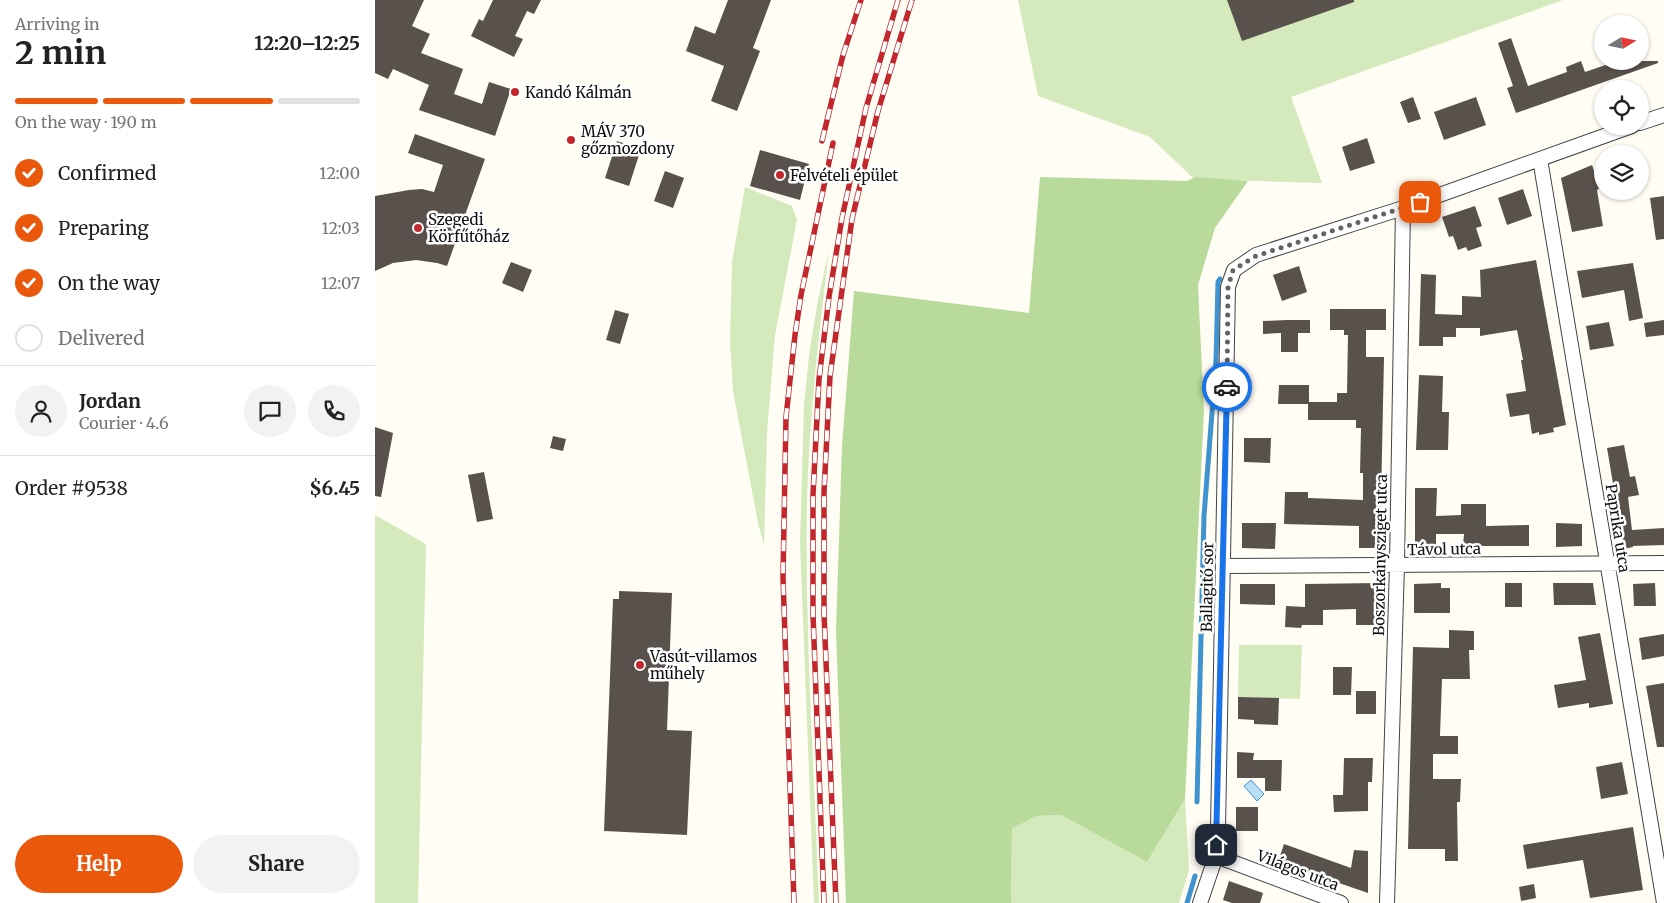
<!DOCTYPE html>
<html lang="en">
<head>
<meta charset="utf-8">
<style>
  body { margin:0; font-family:Merriweather,serif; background:#f2f2f2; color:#222; height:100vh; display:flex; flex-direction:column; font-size:19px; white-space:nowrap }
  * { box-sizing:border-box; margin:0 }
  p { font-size:16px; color:#767676 }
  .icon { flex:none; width:28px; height:28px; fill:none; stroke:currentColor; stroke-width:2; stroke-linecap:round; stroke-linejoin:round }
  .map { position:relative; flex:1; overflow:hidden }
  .panel { display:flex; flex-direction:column; background:#fff; width:375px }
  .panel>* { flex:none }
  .needle { width:32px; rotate:80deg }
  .fabs { position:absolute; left:1219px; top:15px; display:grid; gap:10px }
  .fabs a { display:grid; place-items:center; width:55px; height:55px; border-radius:50%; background:#fff; box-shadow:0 1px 4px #0004; font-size:25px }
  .pin { position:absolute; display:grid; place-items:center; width:42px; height:42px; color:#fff; margin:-21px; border-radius:10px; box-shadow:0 2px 8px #0006 }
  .courier { position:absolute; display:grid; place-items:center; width:50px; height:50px; margin:-25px; border:4px solid #1a73e8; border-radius:50%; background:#fff; color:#222; box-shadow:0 1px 6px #0007 }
  .head em { font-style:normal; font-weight:700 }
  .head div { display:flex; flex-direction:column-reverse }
  .head { display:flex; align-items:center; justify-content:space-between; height:85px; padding:0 15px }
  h1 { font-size:32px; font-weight:700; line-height:38px }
  .bar { display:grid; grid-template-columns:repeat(4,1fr); gap:8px 5px; align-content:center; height:60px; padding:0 15px }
  .bar i { height:6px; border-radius:4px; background:#e0e0e0 }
  .bar .on { background:#ea580c }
  .bar p { grid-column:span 4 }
  .line { display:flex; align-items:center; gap:12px; padding:0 15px; border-top:1px solid #e0e0e0 }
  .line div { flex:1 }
  .round { display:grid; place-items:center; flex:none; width:52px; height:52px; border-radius:26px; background:#f2f2f2 }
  ol { padding:0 15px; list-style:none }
  li { display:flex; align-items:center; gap:15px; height:55px }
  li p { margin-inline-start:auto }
  li .icon { padding:5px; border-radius:50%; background:#ea580c; color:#fff; stroke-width:4 }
  li:last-child { color:#767676 }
  li i { width:28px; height:28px; border:2px solid #e0e0e0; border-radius:50% }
  .action { display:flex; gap:10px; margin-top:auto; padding:10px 15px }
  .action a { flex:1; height:58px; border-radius:30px; background:#ea580c; color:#fff; font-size:20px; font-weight:700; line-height:58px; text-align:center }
  .action a+a { background:#f2f2f2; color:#222 }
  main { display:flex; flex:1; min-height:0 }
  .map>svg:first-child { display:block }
  .green { fill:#d4eabc }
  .forest { fill:#b8db9b }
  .water { fill:#b8dff6; stroke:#3f93ce }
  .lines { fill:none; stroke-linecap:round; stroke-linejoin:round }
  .stream { stroke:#3f93ce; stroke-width:5 }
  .building { fill:#59514c }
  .minor-casing { stroke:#434343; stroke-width:16 }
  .minor { stroke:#fff; stroke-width:14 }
  .rail-casing { stroke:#c2272d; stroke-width:5.5 }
  .rail { stroke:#fff; stroke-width:4; stroke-dasharray:11; stroke-linecap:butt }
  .done { stroke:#646360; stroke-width:5; stroke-dasharray:0 9 }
  .route { stroke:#1a73e8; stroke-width:6 }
  .poi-dot { fill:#c2272d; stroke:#fff; stroke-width:2 }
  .labels { text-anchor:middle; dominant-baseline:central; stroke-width:5; stroke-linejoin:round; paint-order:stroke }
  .poi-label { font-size:15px; fill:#101010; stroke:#fff; text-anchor:start }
  .street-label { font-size:15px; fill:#101010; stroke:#fff }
</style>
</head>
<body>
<main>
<section class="panel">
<div class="head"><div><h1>2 min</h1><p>Arriving in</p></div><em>12:20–12:25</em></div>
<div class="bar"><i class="on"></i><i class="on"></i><i class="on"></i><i></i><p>On the way · 190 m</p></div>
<ol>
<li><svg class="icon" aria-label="check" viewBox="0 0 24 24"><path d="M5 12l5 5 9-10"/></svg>Confirmed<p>12:00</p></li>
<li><svg class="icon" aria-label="check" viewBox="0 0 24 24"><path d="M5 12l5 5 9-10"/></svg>Preparing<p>12:03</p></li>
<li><svg class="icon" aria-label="check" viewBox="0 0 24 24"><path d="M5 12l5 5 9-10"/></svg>On the way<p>12:07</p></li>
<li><i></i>Delivered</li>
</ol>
<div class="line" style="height:90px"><a class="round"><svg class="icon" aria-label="person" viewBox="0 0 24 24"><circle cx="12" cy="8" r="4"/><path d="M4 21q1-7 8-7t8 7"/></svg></a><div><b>Jordan</b><p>Courier · 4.6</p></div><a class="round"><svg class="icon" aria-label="chat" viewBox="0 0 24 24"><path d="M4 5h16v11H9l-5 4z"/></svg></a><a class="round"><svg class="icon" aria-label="phone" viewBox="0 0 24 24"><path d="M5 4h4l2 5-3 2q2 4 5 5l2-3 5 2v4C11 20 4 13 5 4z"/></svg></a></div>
<div class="line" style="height:65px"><div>Order #9538</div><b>$6.45</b></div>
<div class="action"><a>Help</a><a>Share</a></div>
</section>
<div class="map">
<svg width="1289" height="903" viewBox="0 0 1289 903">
  <rect width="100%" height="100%" fill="#fffdf4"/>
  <path class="green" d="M643 0H1188L916 97 947 183 819 179 775 137 663 96Z
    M370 187 417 206 422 220 400 335 392 434 389 545 383 523 358 391 355 341 357 262Z
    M454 250C444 334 434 418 432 502 430 636 439 770 444 903H439L425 542 429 404 435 348 443 300Z
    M0 515 51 544 43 903H0Z
    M864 645H927L925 699 863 697Z
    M810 799 814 870 804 903H636L637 829 661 816 686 815 772 862Z"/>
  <path class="forest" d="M665 177 812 181 821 177 873 181 840 228 823 285 829 411 810 799 772 862 686 815 661 816 637 829 636 903H471L461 631 467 446 479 291 654 313Z"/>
  <path class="water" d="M876 780 889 794 882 801 869 786Z"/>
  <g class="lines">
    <path class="stream" d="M822 802 829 516 841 361 843 282 845 279
      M812 903 820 876"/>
  </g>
  <path class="building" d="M0 0H49L37 26 55 34 46 53 88 69 79 94 107 104 114 82 136 89 120 136 44 110 54 85 18 69 13 79 0 73Z
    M118 0H166L159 14 152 11 140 36 148 39 139 57 96 36 104 19 108 21Z
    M353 0H396L378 48 385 51 362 111 336 101 349 66 311 51 320 26 340 34Z
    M852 0H979V2L867 41Z
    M1136 38 1153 86 1192 72 1191 67 1206 61 1210 72 1242 61H1283V63L1141 113 1132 88 1138 86 1123 43Z
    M1038 97 1046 119 1033 123 1025 102Z
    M1101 97 1111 125 1069 140 1059 112Z
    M40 134 110 159 72 266 62 263 41 260 18 263 0 271V196L34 190 47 189 59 192 68 165 33 153Z
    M992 138 1000 163 975 171 967 147Z
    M242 141 266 149 254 186 230 178Z
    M385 150 434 164 425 200 375 186Z
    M1217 165 1225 188 1222 190 1228 226 1197 232 1186 178Z
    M290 171 309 178 298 208 279 201Z
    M1148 189 1157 216 1132 225 1123 198Z
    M1289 196V239L1281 240 1275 198Z
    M1100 206 1107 226 1101 228 1107 246 1093 251 1091 247 1083 250 1078 236 1074 237 1067 217Z
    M1161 260 1191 425 1178 428 1179 432 1164 435V432L1157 434 1154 414 1135 417 1131 394 1151 391 1146 360H1148L1142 330 1105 336V328H1081V337H1068V346H1044L1046 274 1061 275 1060 314 1087 315V296L1106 297 1105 270Z
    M136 262 157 270 148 292 127 283Z
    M1258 263 1268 318 1254 321 1249 290 1207 298 1202 271Z
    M924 266 932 292 907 301 898 275Z
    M955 309H1011V330H991V357H1009L1005 548H984V526L909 524 910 492H933V498L988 500V473H985L986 428H981V420H933V404H903L904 385H934V402H962V393H972L973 335H969V330H955Z
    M240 310 254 314 245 344 231 340Z
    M912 320H935V333H923V352H906V333L888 334V321Z
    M1289 320V335L1271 337 1269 323Z
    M1234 322 1239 346 1215 350 1211 326Z
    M1044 375 1068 376 1067 412H1074L1073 450H1041Z
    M0 427 18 433 6 497 0 496Z
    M178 436 191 439 188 451 175 448Z
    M869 438H896L895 463 869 462Z
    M1249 445 1255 477 1260 476 1264 495 1253 497 1257 530 1289 528V545L1258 546V547L1249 549 1232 448Z
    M109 472 118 519 102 522 93 475Z
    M1040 488H1062L1061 516 1086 515V504H1111V526L1154 525V546H1088L1089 534H1061V548H1040Z
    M867 523H901L900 549 867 548Z
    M1181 523 1207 524V546L1181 547Z
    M1002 583V625H981V609L948 610V625H927L926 628 910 627 911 606 930 607V584Z
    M1066 583V588H1075V613H1039V584Z
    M1130 583H1147V607H1130Z
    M1178 583H1218L1221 605H1179Z
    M1280 583 1281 606H1259L1258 584Z
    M865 584H900V605L865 604Z
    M244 591 297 593 292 730 317 731 312 835 229 831 238 599H244Z
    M1074 630 1099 631V650H1094L1095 679H1067L1065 736H1083V754H1058V779H1086L1085 802H1082L1083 861H1070V849H1033L1038 647 1074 648Z
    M1225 633 1238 704 1214 708V703L1183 708 1179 685 1211 680 1203 637Z
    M1289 634V656L1267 660 1264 638Z
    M958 667H977L976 695H958Z
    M1289 683V747H1282L1271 686Z
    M981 691H1001V714H981Z
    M863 697 904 698 903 725 879 724V720L863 719Z
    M862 752 879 753 878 760H907L906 791H890V778H862Z
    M969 758H998L997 782H993V811L959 812 958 795H968Z
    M1247 762 1253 794 1226 799 1221 767Z
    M861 807H883V831H861Z
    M1258 827 1268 890 1215 898 1208 860 1152 869 1148 845Z
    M909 844 976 868 979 850 993 851V893L903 862Z
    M854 881 888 893 885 903H857L848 900Z
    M1159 884 1161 898 1146 901 1144 887Z"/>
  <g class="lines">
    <g class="minor-casing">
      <path id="minor" d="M1265 123 1289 115
        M1165 159 1289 903
        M849 566 1289 563
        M841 856 966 903
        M825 903 841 856 843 828 853 287 859 270 881 255 1028 208 1257 126
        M1012 903 1022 565 1028 208"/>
    </g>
    <use href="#minor" class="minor"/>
    <g class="rail-casing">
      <path id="rail" d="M447 141 468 55 486 0
        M419 903 408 577 411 417 420 335 426 295 458 143
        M449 903 438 614V495L444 379 454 297 467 218 491 108 523 0
        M461 903 449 613V492L455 376 477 219 503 111 537 0"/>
    </g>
    <use href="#rail" class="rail"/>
  </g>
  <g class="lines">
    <path class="done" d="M852 387 853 287 858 270 881 256 1045 202"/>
    <path class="route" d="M841 845 852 387"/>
  </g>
  <g class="poi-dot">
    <circle cx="140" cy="92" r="5"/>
    <circle cx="196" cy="140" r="5"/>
    <circle cx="405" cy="175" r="5"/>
    <circle cx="43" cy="228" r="5"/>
    <circle cx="265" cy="665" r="5"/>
  </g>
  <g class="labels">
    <g class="poi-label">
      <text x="150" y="92">Kandó Kálmán</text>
      <text x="206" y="131">MÁV 370<tspan x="206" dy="17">gőzmozdony</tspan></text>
      <text x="415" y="175">Felvételi épület</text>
      <text x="53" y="219">Szegedi<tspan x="53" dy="17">Körfűtőház</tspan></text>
      <text x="275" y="656">Vasút-villamos<tspan x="275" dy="17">műhely</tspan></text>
    </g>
    <g class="street-label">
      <text transform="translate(1243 528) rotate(81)">Paprika utca</text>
      <text transform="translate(1069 549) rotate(-1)">Távol utca</text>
      <text transform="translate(1005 555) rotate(-89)">Boszorkánysziget utca</text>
      <text transform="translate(832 587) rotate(-89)">Ballagitó sor</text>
      <text transform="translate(923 870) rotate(21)">Világos utca</text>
    </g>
  </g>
</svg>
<div class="fabs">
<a><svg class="needle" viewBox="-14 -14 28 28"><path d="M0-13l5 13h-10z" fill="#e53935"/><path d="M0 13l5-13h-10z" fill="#767676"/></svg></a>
<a><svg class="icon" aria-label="locate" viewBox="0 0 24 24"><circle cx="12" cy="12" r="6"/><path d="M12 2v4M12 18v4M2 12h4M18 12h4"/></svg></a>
<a><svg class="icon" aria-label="layers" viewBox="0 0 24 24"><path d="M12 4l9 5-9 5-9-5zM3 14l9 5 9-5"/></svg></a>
</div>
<div class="pin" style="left:1045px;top:202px;background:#ea580c"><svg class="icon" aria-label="bag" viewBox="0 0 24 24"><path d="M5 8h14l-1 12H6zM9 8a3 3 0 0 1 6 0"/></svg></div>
<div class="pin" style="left:841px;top:845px;background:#1f2937"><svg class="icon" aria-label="home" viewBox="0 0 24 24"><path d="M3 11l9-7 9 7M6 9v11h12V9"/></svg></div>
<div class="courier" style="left:852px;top:387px"><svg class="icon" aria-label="car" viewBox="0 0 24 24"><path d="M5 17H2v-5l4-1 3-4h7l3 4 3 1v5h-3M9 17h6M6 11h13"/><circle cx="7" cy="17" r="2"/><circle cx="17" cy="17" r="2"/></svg></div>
</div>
</main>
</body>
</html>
